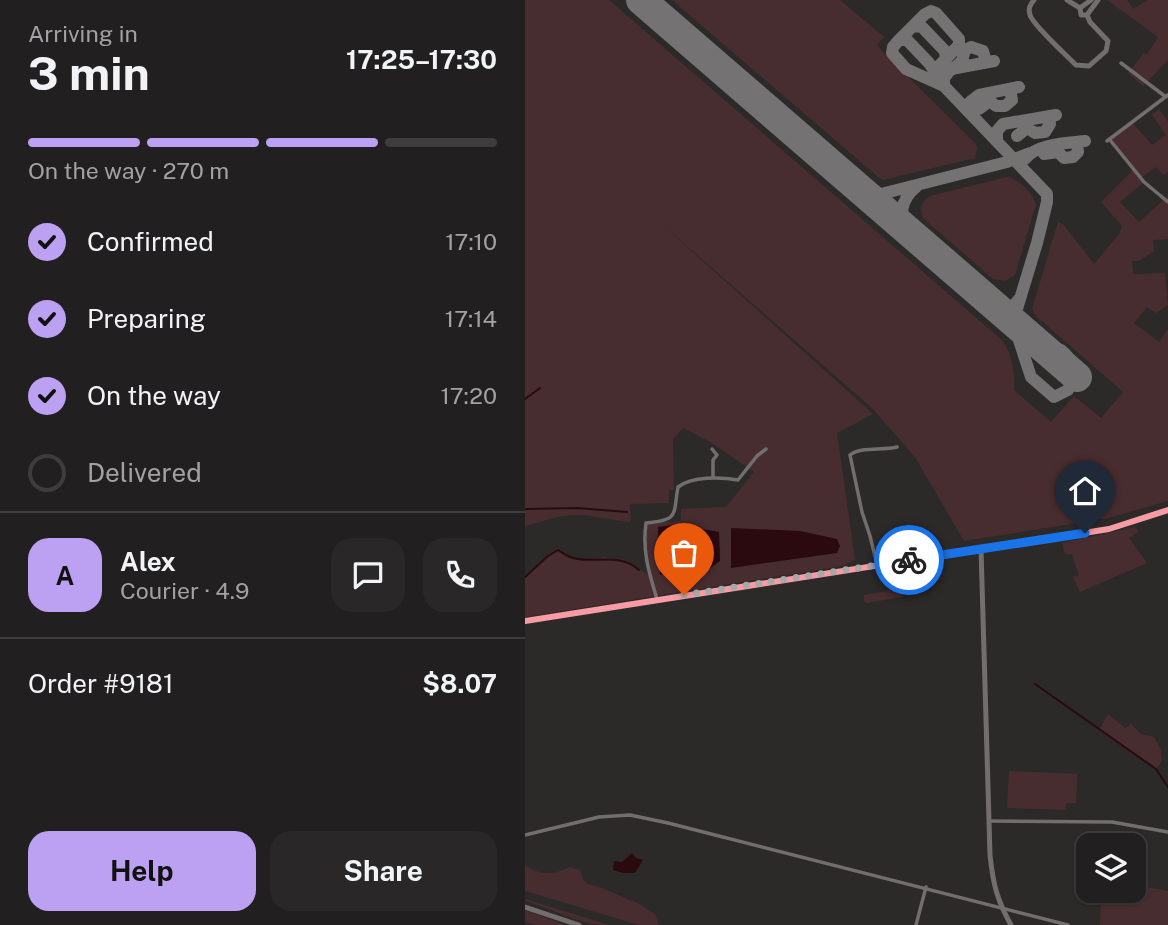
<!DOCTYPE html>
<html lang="en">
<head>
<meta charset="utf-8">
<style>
  body { margin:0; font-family:"Public Sans",sans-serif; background:#292728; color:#f1f3f6; height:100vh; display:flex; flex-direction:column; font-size:26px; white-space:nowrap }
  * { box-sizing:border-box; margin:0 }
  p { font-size:23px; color:#a2a2a4 }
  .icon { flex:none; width:38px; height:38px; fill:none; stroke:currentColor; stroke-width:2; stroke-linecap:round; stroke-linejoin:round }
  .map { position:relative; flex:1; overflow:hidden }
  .drawer { display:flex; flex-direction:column; background:#211f1f; width:525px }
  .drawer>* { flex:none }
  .tools { position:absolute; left:551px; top:833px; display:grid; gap:14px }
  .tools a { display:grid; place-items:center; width:70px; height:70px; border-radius:14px; background:#211f1f; box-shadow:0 2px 5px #0004,0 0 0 2px #3e3d3d; font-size:35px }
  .pin { position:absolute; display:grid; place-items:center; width:60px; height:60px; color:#fff; margin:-72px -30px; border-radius:50% 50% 50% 0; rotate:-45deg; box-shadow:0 0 7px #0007 }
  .pin .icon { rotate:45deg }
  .courier { position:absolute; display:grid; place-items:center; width:70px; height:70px; margin:-35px; border:5px solid #1a73e8; border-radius:50%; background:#fff; color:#222; box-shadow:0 2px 9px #0007 }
  .summary em { font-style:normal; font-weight:700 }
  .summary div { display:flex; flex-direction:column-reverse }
  .summary { display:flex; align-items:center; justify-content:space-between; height:119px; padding:0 28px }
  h1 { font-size:46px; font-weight:700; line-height:52px }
  .bar { display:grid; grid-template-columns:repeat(4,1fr); gap:10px 7px; align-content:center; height:84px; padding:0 28px }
  .bar i { height:9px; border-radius:5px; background:#3e3d3d }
  .bar .current { background:#bca0f2 }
  .bar p { grid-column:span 4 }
  .line { display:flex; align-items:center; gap:18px; padding:0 28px; border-top:2px solid #3e3d3d }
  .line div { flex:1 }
  .round { display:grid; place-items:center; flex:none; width:74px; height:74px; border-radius:21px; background:#292728 }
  ol { padding:0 28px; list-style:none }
  li { display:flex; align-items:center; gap:21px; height:77px }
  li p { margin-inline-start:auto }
  li .icon { padding:7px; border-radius:50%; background:#bca0f2; color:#111; stroke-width:4 }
  li:last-child { color:#a2a2a4 }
  li i { width:38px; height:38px; border:4px solid #3e3d3d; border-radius:50% }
  .action { display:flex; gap:14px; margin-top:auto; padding:14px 28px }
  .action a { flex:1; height:80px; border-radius:21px; background:#bca0f2; color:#111; font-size:28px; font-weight:700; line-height:80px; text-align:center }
  .action a+a { background:#292728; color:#f1f3f6 }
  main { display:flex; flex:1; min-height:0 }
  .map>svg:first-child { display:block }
  .green { fill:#482d30; fill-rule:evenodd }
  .water { fill:#2a090f }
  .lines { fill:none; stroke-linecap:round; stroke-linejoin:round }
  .stream { stroke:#2a090f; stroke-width:2 }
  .taxiway { stroke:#747272; stroke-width:12 }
  .runway { stroke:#747272; stroke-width:30 }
  .street { stroke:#726e6e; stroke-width:3.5 }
  .secondary { stroke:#726e6e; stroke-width:5 }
  .highway { stroke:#f79ba5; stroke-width:6 }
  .done { stroke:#a9a7a8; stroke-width:7; stroke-dasharray:0 12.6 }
  .route { stroke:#1a73e8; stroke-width:9 }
</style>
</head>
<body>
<main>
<section class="drawer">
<div class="summary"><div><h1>3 min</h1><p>Arriving in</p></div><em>17:25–17:30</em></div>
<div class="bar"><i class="current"></i><i class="current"></i><i class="current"></i><i></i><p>On the way · 270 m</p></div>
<ol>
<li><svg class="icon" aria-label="check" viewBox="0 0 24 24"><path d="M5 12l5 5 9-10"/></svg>Confirmed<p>17:10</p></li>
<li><svg class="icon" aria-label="check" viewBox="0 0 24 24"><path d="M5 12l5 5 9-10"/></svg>Preparing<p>17:14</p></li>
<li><svg class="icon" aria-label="check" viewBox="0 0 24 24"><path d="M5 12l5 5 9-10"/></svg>On the way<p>17:20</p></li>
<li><i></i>Delivered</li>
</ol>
<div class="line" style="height:126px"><b class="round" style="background:#bca0f2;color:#111">A</b><div><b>Alex</b><p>Courier · 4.9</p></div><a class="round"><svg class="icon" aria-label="chat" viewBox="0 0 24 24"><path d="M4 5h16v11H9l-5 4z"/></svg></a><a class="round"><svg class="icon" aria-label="phone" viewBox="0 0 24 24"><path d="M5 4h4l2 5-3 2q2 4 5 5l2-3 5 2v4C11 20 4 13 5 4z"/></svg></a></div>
<div class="line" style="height:91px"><div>Order #9181</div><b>$8.07</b></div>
<div class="action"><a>Help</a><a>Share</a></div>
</section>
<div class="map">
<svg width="643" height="925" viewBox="0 0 643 925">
  <rect width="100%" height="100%" fill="#2c2929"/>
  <path class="green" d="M0 0H84L478 341C487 356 490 372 489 390L526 422 549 396 576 418 598 392 511 316 507 309 533 222 538 224 569 264 594 234 597 226 576 202 608 170 585 140 606 121 627 145 641 135 627 115 634 109 643 121V172L638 175 631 167 616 178 619 182 595 202 614 222 643 196V239L628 240 629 251 614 261H607L608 274 640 273 643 305 631 313 622 307 609 323 634 342 643 329V501L583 518 439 541 390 457 347 408 131 219 348 414 312 433 330 560 317 566 0 617V577L23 556 33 550 48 558 69 560 79 557 110 566 126 577 121 562V523L156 521V509L201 507 229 472 187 443 158 428 148 439 149 490H144V503L105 504 106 522C89 521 72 516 55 515 36 514 19 521 0 526ZM151 525 194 532 195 561Z
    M147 0H315L359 37 352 45 355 49 450 143 452 148 450 158 358 180 353 177Z
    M582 0H602L608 9 623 0H643V60L618 86 603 73 619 53 622 55 633 37Z
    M482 177C494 179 508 193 511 204L490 275 480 281 468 279 399 219C394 210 396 201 405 196Z
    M611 527 613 532 604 538 622 563 555 592 548 577 554 575 547 554H540L537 543Z
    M376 589 377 597 341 603 339 601V595Z
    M583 714 600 728 606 724 616 734 629 737 636 750 637 761 631 769 574 731Z
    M484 771 552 774 551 803H541V810L482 808Z
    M0 865C15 876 29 875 45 867L55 870 58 880 63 884 77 888 114 904 130 914 134 925H114L0 891Z
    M609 885 643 891V925H575L576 891H609Z
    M0 899 84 925C51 925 31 909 0 901Z
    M0 910 40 925H10L0 922Z"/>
  <path class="water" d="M151 525 194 532 195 561 184 569 135 575 133 527Z
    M206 528 275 531 312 539 315 546 312 553 206 568Z
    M107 853 111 858 118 860 110 873H98L88 870 89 861 97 862Z"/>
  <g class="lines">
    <path class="stream" d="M0 399 15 388
      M0 509 52 508 102 512
      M0 577 23 556 33 550C38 553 43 557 48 558 68 564 95 552 114 570
      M510 684 631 769 643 787"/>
    <path class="taxiway" d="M388 26 397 27 420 51 421 60
      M374 40 368 47 367 53 381 69 419 86V78L426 69 469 61
      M428 69 437 61 440 50 446 47 458 51 461 62
      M412 74V68L434 45V39L411 13 406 11 400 14 374 40H382L404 63 419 86 522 194V202L512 243 488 322 506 377 529 397 543 390C551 373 551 362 536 350L519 349
      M454 109 465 101 471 106H480L487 100 485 89
      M445 112V102L454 95 494 87
      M492 136 502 128 510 133 520 132 525 124 524 116
      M472 140V131L478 124 531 115
      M519 154 533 152 539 158 548 157 553 152 552 142
      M500 159C511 144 543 143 560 141
      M327 183 338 191 356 194 482 162 505 153
      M385 233C372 218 376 199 391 187
      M462 299 477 309 489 305 494 299"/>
    <path class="runway" d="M116 0 552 377"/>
    <path class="street" d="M596 63 641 97
      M585 140 619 182 643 202
      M582 141 643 95
      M187 449 192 455 188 460V478
      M352 564 345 536 337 512 325 455C337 446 357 451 372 447
      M132 599C124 573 117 551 121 523 154 520 148 516 153 487 167 476 196 477 213 480L232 456 241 449
      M465 821 587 822 643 832
      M0 835 74 817 105 815 143 823 543 925
      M391 925 401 887"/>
    <path class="secondary" d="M509 0C505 5 503 8 505 15 508 25 542 56 551 65L564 66 581 51 583 41 565 22 562 15H556L555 8 542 0
      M555 8 566 0
      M562 15 573 0
      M456 549 465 855C468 884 472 900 486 925
      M0 907 54 925"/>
    <path class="highway" d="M0 621 584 529 643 510"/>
  </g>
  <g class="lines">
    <path class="done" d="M159 595 384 560"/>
    <path class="route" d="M384 560 560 533"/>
  </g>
</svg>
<div class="tools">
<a><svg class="icon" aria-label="layers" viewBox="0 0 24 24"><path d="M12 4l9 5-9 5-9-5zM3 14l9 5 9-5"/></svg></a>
</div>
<div class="pin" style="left:159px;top:595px;background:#ea580c"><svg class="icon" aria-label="bag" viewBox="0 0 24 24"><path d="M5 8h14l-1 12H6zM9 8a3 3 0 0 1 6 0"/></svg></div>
<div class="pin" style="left:560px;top:533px;background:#1f2937"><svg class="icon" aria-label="home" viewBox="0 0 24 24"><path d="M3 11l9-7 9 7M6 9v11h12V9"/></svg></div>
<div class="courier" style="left:384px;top:560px"><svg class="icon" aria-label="bike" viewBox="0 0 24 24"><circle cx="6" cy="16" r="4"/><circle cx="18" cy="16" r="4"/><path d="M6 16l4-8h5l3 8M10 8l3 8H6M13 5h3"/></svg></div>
</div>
</main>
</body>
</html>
